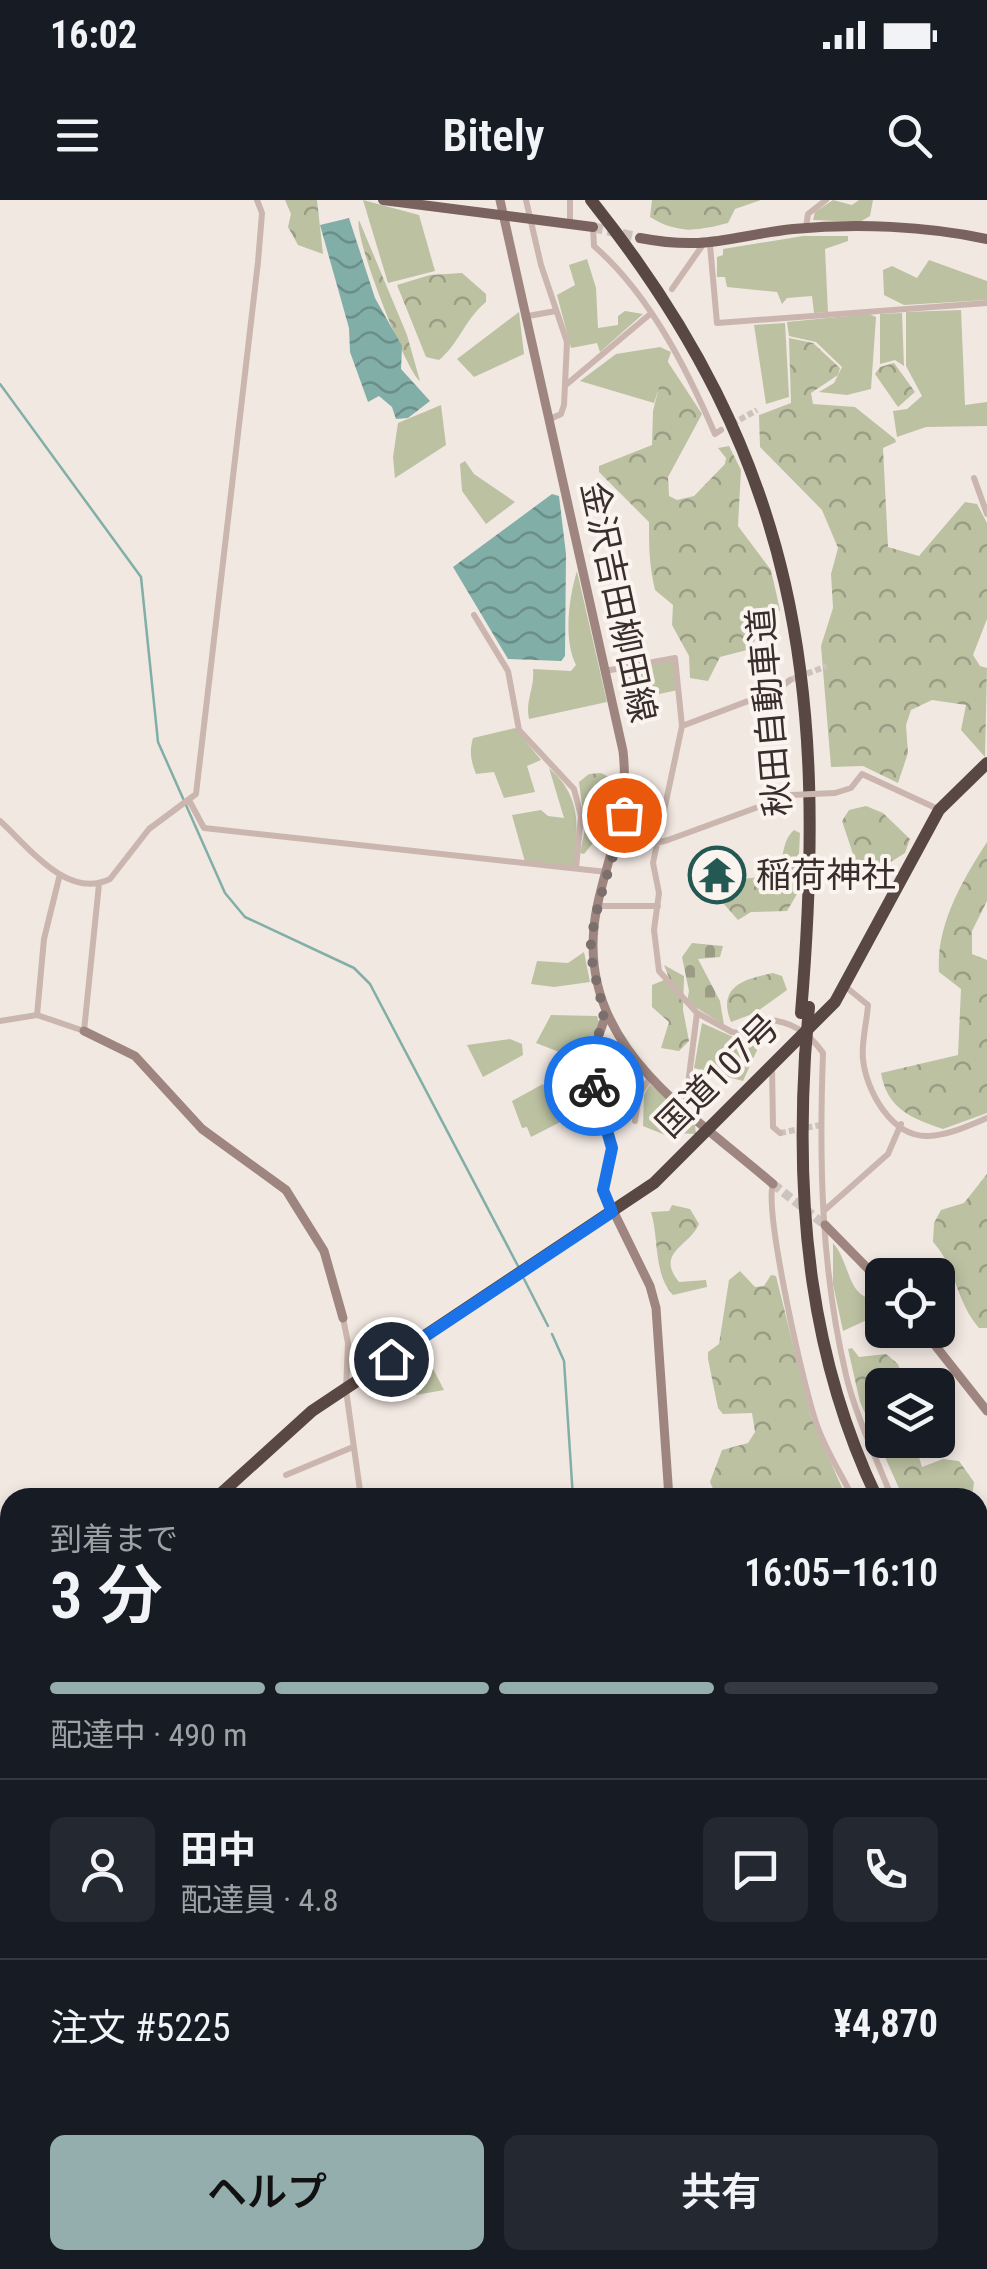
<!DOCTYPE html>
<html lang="ja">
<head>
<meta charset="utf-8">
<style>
  body { margin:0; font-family:"Roboto Condensed","Noto Sans JP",sans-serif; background:#242831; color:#f1f3f6; height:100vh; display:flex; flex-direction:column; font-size:38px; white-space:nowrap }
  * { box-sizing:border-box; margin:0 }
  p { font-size:32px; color:#9ea1a6 }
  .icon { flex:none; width:55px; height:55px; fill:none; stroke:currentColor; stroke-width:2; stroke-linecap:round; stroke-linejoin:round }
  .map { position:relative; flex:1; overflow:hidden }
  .sheet { position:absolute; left:0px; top:1288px; width:988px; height:782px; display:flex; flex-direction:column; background:#171b24; border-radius:30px 30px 0 0; box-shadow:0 5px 15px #0003 }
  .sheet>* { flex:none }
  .fabs { position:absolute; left:865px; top:1058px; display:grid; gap:20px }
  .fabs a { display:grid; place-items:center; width:90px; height:90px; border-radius:15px; background:#171b24; box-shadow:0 5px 15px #0003; font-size:50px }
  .pin { position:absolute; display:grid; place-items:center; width:85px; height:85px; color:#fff; margin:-42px; border:5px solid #fff; border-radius:50%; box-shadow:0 2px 10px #0007 }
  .courier { position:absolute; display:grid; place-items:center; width:100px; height:100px; margin:-50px; border:8px solid #1a73e8; border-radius:50%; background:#fff; color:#222; box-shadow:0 2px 12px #0007 }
  .head em { font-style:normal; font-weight:600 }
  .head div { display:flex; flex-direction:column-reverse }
  .head { display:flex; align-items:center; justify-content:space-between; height:170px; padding:0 50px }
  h1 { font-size:65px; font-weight:600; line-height:75px }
  .bar { display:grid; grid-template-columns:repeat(4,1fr); gap:15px 10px; align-content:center; height:120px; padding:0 50px }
  .bar i { height:12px; border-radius:8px; background:#363941 }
  .bar .active { background:#94adad }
  .bar p { grid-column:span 4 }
  .line { display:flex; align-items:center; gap:25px; padding:0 50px; border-top:2px solid #363941 }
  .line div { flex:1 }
  .round { display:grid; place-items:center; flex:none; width:105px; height:105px; border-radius:15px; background:#242831 }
  .button { display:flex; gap:20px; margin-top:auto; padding:20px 50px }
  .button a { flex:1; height:115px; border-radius:15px; background:#94adad; color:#111; font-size:40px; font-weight:600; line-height:115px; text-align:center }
  .button a+a { background:#242831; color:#f1f3f6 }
  .status { display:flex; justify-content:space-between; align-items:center; height:70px; padding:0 50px; background:#171b24; direction:ltr }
  .status svg { height:28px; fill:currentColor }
  header { display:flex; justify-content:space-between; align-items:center; height:130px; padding:0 50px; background:#171b24; font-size:45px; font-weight:600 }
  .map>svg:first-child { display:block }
  .green { fill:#bcc1a2 }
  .forest { fill:url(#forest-crowns) }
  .cemetery { fill:url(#cemetery-stones) }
  .water { fill:url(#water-waves) }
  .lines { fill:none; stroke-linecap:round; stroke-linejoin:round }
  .stream { stroke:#82aea8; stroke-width:2.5 }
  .street-tunnel { stroke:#cdc3be; stroke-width:6; stroke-dasharray:6 3; stroke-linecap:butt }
  .secondary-tunnel { stroke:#cdc3be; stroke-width:9; stroke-dasharray:9 4.5; stroke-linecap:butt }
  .primary-tunnel { stroke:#cdc3be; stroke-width:10; stroke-dasharray:10 5; stroke-linecap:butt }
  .street { stroke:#cab6ae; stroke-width:6 }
  .secondary { stroke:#9e857f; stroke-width:9 }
  .primary { stroke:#7a635e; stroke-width:10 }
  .highway { stroke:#594743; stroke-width:12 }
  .street-bridge { stroke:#cab6ae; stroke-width:6 }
  .highway-bridge { stroke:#594743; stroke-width:12 }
  .done { stroke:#7a6f6c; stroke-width:10; stroke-dasharray:0 18 }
  .route { stroke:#1a73e8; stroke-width:12 }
  .labels { text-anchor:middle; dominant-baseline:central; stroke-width:8; stroke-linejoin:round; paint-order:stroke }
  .street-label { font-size:35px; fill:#392e2c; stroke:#faf3ee }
  .poi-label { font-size:35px; fill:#392e2c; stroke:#faf3ee; text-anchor:start }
</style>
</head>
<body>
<div class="status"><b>16:02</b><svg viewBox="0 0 49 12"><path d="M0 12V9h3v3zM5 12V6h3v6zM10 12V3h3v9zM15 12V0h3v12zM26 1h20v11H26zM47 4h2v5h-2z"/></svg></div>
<header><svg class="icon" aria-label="menu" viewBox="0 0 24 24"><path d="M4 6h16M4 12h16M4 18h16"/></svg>Bitely<svg class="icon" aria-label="search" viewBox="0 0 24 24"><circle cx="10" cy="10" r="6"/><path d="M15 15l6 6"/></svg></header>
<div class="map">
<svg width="987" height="2069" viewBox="0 0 987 2069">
  <defs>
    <pattern id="forest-crowns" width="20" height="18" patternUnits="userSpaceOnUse" patternTransform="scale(2.5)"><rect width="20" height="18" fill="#bcc1a2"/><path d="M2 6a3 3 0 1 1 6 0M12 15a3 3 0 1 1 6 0" fill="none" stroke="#9a9d84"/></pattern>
    <pattern id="cemetery-stones" width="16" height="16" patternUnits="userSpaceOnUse" patternTransform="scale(2.5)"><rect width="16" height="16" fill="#bcc1a2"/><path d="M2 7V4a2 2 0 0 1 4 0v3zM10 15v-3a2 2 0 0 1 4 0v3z" fill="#9a9d84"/></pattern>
    <pattern id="water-waves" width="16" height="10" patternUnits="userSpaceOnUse" patternTransform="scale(2.5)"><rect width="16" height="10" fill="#82aea8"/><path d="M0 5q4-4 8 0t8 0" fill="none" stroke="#6b8e89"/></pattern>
  </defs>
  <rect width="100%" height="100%" fill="#f2e8e2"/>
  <path class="green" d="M363 0 419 15 435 71 388 83Z
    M833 0 852 5 859 0H873L870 16 860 22 813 20 815 12Z
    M803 36H848V41L825 49 828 112 814 113 812 96 787 98 782 104 777 92 727 87 725 77H717V57L723 55V49Z
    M587 59 596 88 598 128 618 125V116L625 111 643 114 600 152 597 143 571 148 557 95 575 85 569 65Z
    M929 60 987 81V100L904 105 884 95 883 70 892 66 917 78Z
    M961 110 965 205 987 202V226L926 227 897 237 893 211 907 209 922 196 906 166V112Z
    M519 112 524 154 474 177 457 159Z
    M902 113 904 166 895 160 880 164V114Z
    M869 114 876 117 871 189 847 195 819 192 834 183 842 167 816 142 789 136 787 122Z
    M785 123 789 197 766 204 754 125Z
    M660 147 671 152 654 203 580 181 616 154Z
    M441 205 446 245 395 278 393 257 398 223Z
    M465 261 474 274 515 302 486 324 462 291 460 264Z
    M577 371 607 502 529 519C525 500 535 488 533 469L571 471 576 465C563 439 569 397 577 371Z
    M674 460 678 490 645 497 643 482 620 485 618 471Z
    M515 528 541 560 527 566 535 592 504 598 494 572 476 574C471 561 469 552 473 538Z
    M549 568C582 597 578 625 574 666L525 662 512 615 541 610 548 616 564 618Z
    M584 752 590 782 554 787 531 784 537 761 568 763Z
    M551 815 597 816 599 822 589 854 570 849 567 855 536 843Z
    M702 823 758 848 743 881 694 868Z
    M510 839 522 844 523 855 483 877 467 845Z
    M543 884 552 900 559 898 564 907 576 900 582 911 531 937 527 927 522 928 512 901Z
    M650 884 695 925 696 934 672 933 670 937 643 926 644 895Z
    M833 1043C851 1062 847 1105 882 1098V1113L843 1131 833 1084Z
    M414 1151 429 1161 444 1190 416 1195 397 1162Z
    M723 2060H864L869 2069H725Z"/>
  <path class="forest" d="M285 0H317L323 54 298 45 288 27 291 14Z
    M652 0H761L735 9 728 23C698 31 677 34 650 17Z
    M359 20 407 135 420 181C407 173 353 36 359 20Z
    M462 73 486 94V102C465 119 459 144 439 160L426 157 397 85 430 75Z
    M789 138 813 143 840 168 838 175 811 193 813 204 855 207 895 239 896 242 883 248 888 347 919 356 965 302 977 304 987 323V419L973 455 980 466 987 468 985 557 961 530 966 505 932 500 911 510 906 525 908 553 898 583 863 566 831 567 821 446 833 408 831 374 838 348 822 310 760 247 759 215 791 203Z
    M666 159 702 214 668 277 669 296 677 300 694 296 725 264 726 258 718 248 729 246 741 270 738 326 771 370 780 410 747 450 720 457 708 481 690 478 689 456 672 425 673 405 655 390C649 364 649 347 649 322L599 272V266L652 245 653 211Z
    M894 163 915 192 898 207 875 174 880 167Z
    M601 573 611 578 618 607 604 614 603 631 584 654 580 653 585 629 579 582 589 574Z
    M866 606 883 613 910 639 905 653 881 668 857 666 842 621 849 610Z
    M794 630 800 633 797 694 787 711 751 712 738 720 723 703 701 695 700 688 711 682 772 676C787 663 779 643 794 630Z
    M987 642V701L972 731V754L987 760V913L943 929C910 918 887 908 881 873L958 855 961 789 939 772C936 725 962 681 987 642Z
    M664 765 684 776 683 810 689 841 679 851 661 848 669 822 652 807V785L669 778Z
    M773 773 782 776 787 790 755 813 731 822C717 787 743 779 773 773Z
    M987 974V1128H979C956 1102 956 1067 933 1042L934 1023 941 1010 964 1003Z
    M672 1005 690 1009 699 1024C689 1047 655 1052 679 1082L706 1080 707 1087 673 1095C653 1074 659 1037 651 1012L669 1011Z
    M740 1071 755 1087 764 1086 771 1075 776 1076 811 1217 846 1297 753 1298 739 1291 715 1293 710 1282 722 1250 748 1243 755 1232 752 1213 723 1214 718 1208 708 1159V1152L719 1144 729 1080Z
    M852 1148 859 1157 886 1154 898 1164 906 1185H882V1240H914L922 1267 943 1259 959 1261 974 1282 972 1297H903L860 1202 848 1149Z
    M987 1633V1779L978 1772V1649Z"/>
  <path class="cemetery" d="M692 743 723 746 720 757 698 759 720 801 724 825 687 802 689 791 682 757Z"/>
  <path class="water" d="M349 18 375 98 402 146 401 169 430 201 408 218 396 219 392 207 379 196 368 202 350 152 349 128 320 25Z
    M552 294 559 296 566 354 565 456 561 461 508 459 453 367Z"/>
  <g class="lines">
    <path class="stream" d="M0 184 141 377 158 542 225 693 245 717 354 768 370 784 518 1066
      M524 1079 548 1126
      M552 1134 564 1161 573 1298
      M0 1375 10 1384
      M978 1930 987 1929
      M718 2060 720 2069
      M84 2069 86 2060"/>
    <path class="street-tunnel" d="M732 224 757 210
      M790 480 827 466
      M780 933 820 925"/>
    <path class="secondary-tunnel" d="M773 984 825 1025"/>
    <path class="primary-tunnel" d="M593 27 640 38"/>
    <path class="street" d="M526 0 541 65 567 142 564 205 561 214 550 219
      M570 0V21
      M593 27 594 46C649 94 686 167 715 234L721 230
      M806 27 808 14 826 0
      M710 45 717 123 987 103
      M672 89 702 46
      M528 116 556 111
      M567 184 649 115
      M974 278 987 314
      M474 415 508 471 519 530 574 589 581 616 576 668
      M605 471 675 458 682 526 653 663 659 693 654 730 659 771 697 813 732 832 749 835 768 820C792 821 809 833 823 853 819 961 821 1069 846 1175 856 1217 876 1257 892 1298
      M682 526 777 490 790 480
      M835 593 851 588 862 574 938 609
      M190 602 204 628 607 672
      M0 621C29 647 67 700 110 679L149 629 196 594 258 62 262 13 257 0
      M619 635 656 643 668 640 791 595
      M597 706H658
      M846 787 868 805C867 822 861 843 863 859 866 890 891 937 928 936 949 935 968 926 987 918
      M37 815 44 739 59 678
      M0 821 37 815 84 831 99 684
      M772 865 773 927 780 933
      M685 908 697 813
      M635 921 639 894 651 877
      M773 984C764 1012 805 1195 818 1228 827 1252 841 1274 853 1298
      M826 1009 888 954 901 924
      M343 1118 348 1143 346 1190 361 1298
      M286 1275 353 1247
      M0 1390 10 1399
      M978 1431 987 1444
      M0 1434 10 1441
      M0 1469 7 1473
      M978 1497 987 1509
      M978 1521 987 1510
      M978 2048 987 2054
      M874 2060 880 2069"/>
    <path class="secondary" d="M500 0 623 551C630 614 609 649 597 707 570 841 685 908 773 984
      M606 815 591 857 597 900 612 948 603 990 650 1086 656 1108 669 1298
      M84 831 135 856 202 929 286 990 324 1051 343 1118
      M825 1025 882 1083
      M923 1130 987 1211
      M978 1983 987 1985
      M711 2060 712 2069"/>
    <path class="primary" d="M383 0 593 27
      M640 38C708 51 730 36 793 29 856 23 926 26 987 39"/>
    <path class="highway" d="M591 0C801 263 828 489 801 813
      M805 856C796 1009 810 1158 877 1298
      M216 1298 312 1211 654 983 835 802 939 610 987 563
      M978 1474 987 1485
      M0 1489 10 1480"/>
    <path class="street-bridge" d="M791 595 835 593"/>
    <path class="highway-bridge" d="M805 856 809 807"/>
  </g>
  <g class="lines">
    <path class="done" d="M594 886C588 860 597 843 603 818 606 809 589 765 591 743 596 699 615 658 624 615"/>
    <path class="route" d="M391 1159 612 1012 603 990 612 948 594 886"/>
  </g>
  <defs>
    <g id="temple-ring" transform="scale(2.875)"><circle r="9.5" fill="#faf3ee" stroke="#235853" stroke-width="1.5"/><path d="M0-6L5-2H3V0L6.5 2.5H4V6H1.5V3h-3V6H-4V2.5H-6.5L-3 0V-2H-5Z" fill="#235853"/></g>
  </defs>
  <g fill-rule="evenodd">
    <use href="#temple-ring" x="717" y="675"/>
  </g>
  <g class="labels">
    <g class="street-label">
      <text transform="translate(618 402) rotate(78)">金沢吉田柳田線</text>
      <text transform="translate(770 512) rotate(-95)">秋田自動車道</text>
      <text transform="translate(718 876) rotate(-45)">国道107号</text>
    </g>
    <g class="poi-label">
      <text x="756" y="675">稲荷神社</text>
    </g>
  </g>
</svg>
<div class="fabs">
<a><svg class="icon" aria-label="locate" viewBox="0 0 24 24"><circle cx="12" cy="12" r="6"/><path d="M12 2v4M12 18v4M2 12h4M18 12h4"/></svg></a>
<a><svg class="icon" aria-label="layers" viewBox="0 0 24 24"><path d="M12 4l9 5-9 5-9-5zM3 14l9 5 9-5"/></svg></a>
</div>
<div class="pin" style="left:624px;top:615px;background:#ea580c"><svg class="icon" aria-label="bag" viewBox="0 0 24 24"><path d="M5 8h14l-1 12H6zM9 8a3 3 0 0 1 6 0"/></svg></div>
<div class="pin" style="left:391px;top:1159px;background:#1f2937"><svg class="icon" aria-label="home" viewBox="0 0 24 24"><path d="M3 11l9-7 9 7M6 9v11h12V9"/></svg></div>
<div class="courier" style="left:594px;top:886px"><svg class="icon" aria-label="bike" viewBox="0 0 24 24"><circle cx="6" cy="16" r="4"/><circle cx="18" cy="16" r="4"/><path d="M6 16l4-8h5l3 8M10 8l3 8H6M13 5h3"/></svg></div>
<section class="sheet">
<div class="head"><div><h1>3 分</h1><p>到着まで</p></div><em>16:05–16:10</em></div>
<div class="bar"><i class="active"></i><i class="active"></i><i class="active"></i><i></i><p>配達中 · 490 m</p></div>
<div class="line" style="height:180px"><a class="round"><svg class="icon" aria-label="person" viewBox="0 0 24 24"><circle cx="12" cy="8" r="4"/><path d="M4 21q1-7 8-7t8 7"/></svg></a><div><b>田中</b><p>配達員 · 4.8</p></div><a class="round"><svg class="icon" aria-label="chat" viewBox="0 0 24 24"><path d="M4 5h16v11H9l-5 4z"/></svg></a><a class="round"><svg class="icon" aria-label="phone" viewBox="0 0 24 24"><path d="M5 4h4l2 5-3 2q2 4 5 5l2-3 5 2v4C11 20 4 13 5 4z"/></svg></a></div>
<div class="line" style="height:130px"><div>注文 #5225</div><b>¥4,870</b></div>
<div class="button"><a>ヘルプ</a><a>共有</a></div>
</section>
</div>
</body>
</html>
